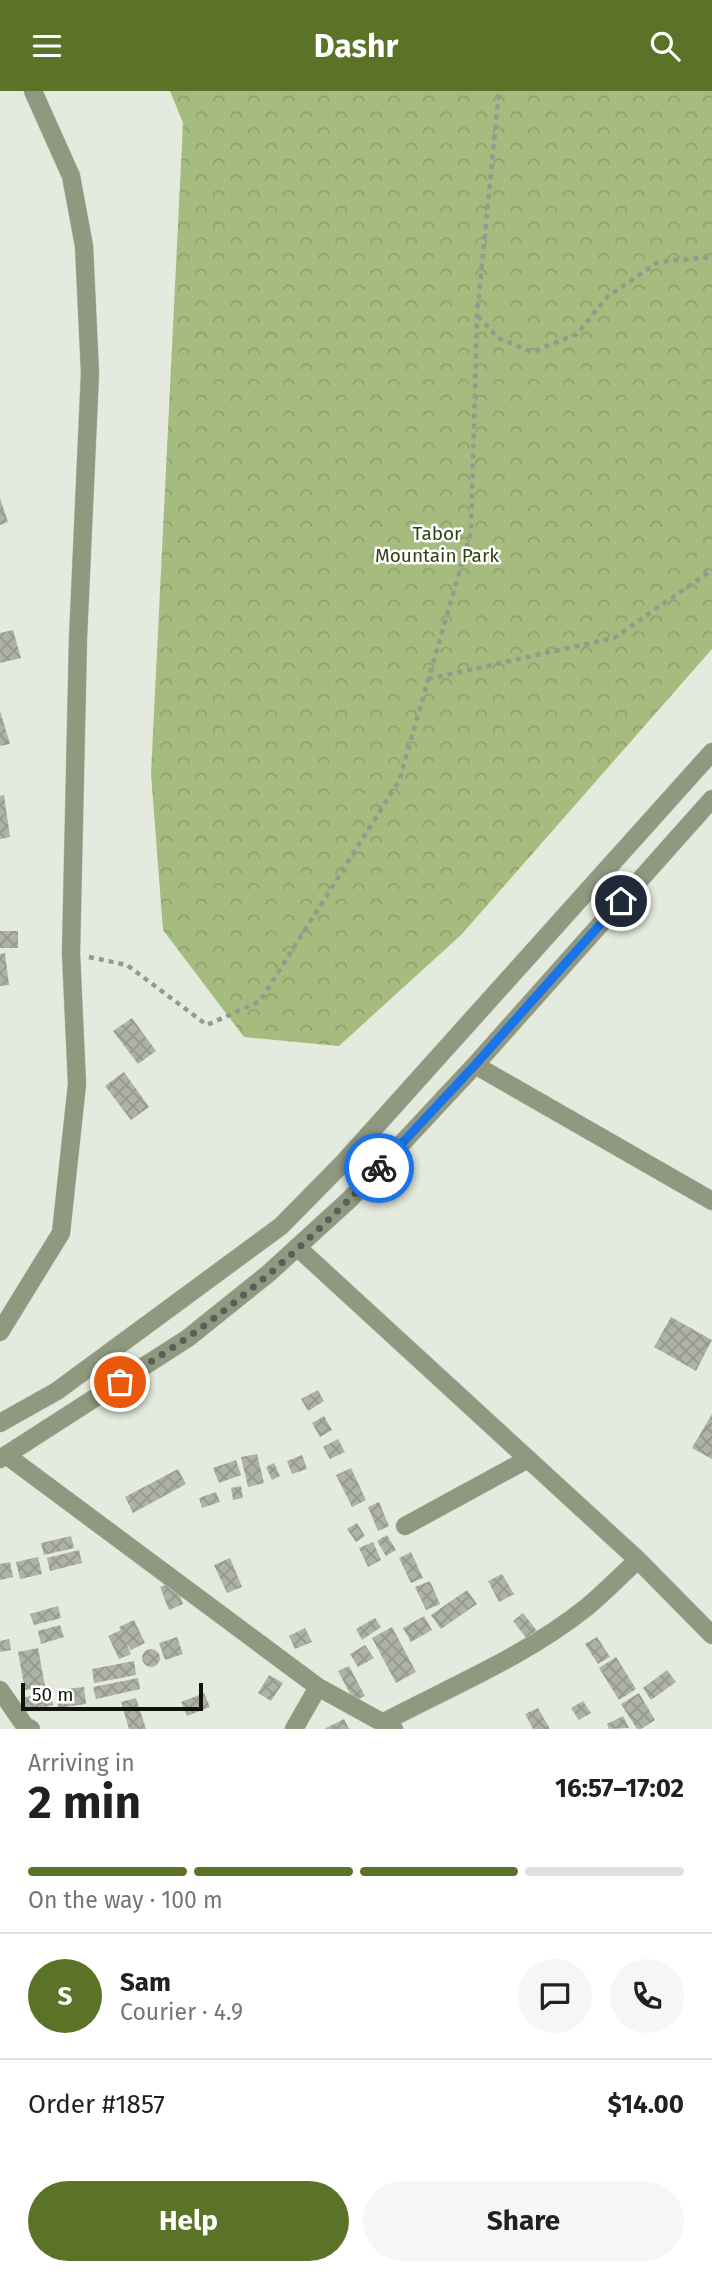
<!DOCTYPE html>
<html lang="en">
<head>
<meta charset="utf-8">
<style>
  body { margin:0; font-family:"Fira Sans",sans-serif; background:#f6f6f6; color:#202124; height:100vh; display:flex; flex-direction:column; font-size:26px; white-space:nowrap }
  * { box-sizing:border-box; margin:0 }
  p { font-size:23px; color:#757577 }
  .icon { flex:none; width:38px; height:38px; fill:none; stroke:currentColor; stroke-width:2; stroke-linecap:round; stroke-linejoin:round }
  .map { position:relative; height:1638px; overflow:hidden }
  .drawer { display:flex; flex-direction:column; background:#fff; flex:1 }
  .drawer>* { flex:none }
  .scale { position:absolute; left:21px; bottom:18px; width:182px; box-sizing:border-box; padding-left:7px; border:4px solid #10120d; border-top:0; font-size:19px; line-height:24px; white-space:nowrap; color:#10120d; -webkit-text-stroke:5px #fff; paint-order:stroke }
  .pin { position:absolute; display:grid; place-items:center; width:60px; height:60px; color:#fff; margin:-30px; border:4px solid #fff; border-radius:50%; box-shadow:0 2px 7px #0007 }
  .courier { position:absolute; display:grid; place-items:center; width:70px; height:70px; margin:-35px; border:5px solid #1a73e8; border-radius:50%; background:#fff; color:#222; box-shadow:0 2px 9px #0007 }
  .head em { font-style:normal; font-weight:700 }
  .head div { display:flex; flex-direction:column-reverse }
  .head { display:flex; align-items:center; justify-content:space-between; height:119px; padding:0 28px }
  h1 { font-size:46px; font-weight:700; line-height:52px }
  .bar { display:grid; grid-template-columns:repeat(4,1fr); gap:10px 7px; align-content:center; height:84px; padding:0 28px }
  .bar i { height:9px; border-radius:5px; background:#e0e0e0 }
  .bar .selected { background:#5b7326 }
  .bar p { grid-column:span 4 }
  .line { display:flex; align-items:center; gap:18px; padding:0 28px; border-top:2px solid #e0e0e0 }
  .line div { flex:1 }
  .round { display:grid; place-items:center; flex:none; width:74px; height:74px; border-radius:37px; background:#f6f6f6 }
  .button { display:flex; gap:14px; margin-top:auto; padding:14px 28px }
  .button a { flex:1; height:80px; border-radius:42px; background:#5b7326; color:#fff; font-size:28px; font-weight:700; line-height:80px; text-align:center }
  .button a+a { background:#f6f6f6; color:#202124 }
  header { display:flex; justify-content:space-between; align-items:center; height:91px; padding:0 28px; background:#5b7326; color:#fff; font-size:32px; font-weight:700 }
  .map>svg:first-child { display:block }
  .forest { fill:url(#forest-crowns) }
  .building { fill:url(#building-cross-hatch) }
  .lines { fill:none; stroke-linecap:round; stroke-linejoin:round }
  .minor-casing { stroke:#c2c7bc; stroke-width:19 }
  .path { stroke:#959a90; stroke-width:4.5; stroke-dasharray:5 5; stroke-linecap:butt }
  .minor { stroke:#8f997f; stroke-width:18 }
  .done { stroke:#5a5e56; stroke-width:7; stroke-dasharray:0 12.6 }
  .route { stroke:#1a73e8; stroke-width:9 }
  .labels { text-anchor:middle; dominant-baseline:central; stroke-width:5; stroke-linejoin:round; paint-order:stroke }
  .park-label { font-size:19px; fill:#324013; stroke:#fff }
</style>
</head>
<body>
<header><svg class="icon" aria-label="menu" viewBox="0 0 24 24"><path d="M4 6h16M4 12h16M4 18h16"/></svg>Dashr<svg class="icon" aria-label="search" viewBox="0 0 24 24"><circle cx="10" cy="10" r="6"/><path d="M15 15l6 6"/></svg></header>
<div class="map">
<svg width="712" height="1638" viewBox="0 0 712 1638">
  <defs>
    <pattern id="forest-crowns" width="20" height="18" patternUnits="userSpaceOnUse" patternTransform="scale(1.75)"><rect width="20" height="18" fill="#a6bc7f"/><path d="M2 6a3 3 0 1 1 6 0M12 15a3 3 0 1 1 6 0" fill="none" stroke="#8ea16d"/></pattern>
    <pattern id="building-cross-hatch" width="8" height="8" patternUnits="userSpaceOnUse" patternTransform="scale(1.75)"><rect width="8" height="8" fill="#adb2a5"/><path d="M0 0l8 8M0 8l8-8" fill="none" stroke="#94988d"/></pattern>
  </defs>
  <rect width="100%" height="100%" fill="#e4eadd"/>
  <path class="forest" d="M170 0H712V558L461 844 339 955 244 946 163 839 151 683 183 32Z"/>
  <path class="building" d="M0 407 8 431 0 434Z
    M13 539 21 567 0 572V542Z
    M0 620 10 653 0 655Z
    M4 704 10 746 0 748V705Z
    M0 840H18V857H0Z
    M5 862 9 894 0 895V863Z
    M132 927 156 960 138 973 113 940Z
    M124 981 149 1016 131 1029 105 995Z
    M671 1226 712 1249 696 1280 654 1256Z
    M318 1299 324 1310 308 1320 301 1308Z
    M712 1323V1368L692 1357Z
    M324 1325 332 1339 320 1346 312 1332Z
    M338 1348 345 1361 330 1368 323 1356Z
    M257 1363 264 1392 248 1396 241 1366Z
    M302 1364 307 1378 292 1383 287 1370Z
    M236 1369 241 1384 219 1392 213 1377Z
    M274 1372 280 1385 272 1389 266 1376Z
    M351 1377 366 1409 352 1416 336 1384Z
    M178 1378 186 1393 133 1422 125 1406Z
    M241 1395 243 1407 233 1409 231 1397Z
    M216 1401 220 1411 202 1417 199 1407Z
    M379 1411 389 1435 378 1440 368 1416Z
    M357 1432 365 1445 356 1451 347 1438Z
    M387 1444 396 1459 386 1465 377 1450Z
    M71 1445 74 1457 44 1464 41 1452Z
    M373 1451 381 1469 368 1476 359 1457Z
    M79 1459 82 1472 50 1480 47 1467Z
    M411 1461 423 1487 411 1492 399 1467Z
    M38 1466 42 1483 20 1488 16 1471Z
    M230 1467 242 1496 227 1502 214 1474Z
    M10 1471 13 1486 0 1489V1473Z
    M502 1483 514 1503 499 1511 488 1490Z
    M175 1490 183 1513 169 1519 160 1496Z
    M430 1490 440 1513 426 1519 415 1496Z
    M467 1499 477 1513 441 1538 431 1524Z
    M58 1515 61 1527 34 1534 30 1523Z
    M523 1522 537 1540 527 1548 513 1530Z
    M424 1525 432 1539 411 1551 403 1537Z
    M375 1527 381 1536 362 1549 356 1538Z
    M134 1529 145 1552 131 1559 126 1552 131 1563 119 1568 108 1545 121 1539 119 1536Z
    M60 1534 64 1546 41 1553 38 1540Z
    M392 1536 416 1581 396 1592 372 1547Z
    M305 1537 312 1551 295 1558 289 1545Z
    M177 1546 183 1563 165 1569 159 1552Z
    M597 1546 610 1566 598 1573 585 1553Z
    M9 1548 11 1559 0 1561V1550Z
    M365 1554 374 1567 358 1576 350 1563Z
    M38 1557 45 1595 25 1599 18 1561Z
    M142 1567a9 9 0 1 1 18 0a9 9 0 1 1-18 0Z
    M616 1566 636 1598 619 1609 599 1577Z
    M134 1570 136 1584 94 1592 92 1578Z
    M349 1575 365 1605 354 1610 338 1580Z
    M667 1579 676 1591 651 1609 643 1597Z
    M269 1584 283 1592 271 1610 258 1602Z
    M138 1587 140 1598 96 1608 93 1596Z
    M84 1596 86 1613 58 1617 56 1599Z
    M50 1600 53 1614 26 1621 22 1607Z
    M204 1602 210 1616 187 1625 181 1611Z
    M639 1602 655 1629 641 1638H637L621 1613Z
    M136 1607 146 1638H129L121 1611Z
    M583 1610 591 1622 579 1629 571 1617Z
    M538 1617 550 1638H533L525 1623Z
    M623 1625 629 1637 609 1638 607 1633Z
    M344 1628 349 1638H324Z"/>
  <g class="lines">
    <g class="minor-casing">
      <path id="minor" d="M475 974 712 1110
        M297 1156 638 1469 712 1544
        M0 1241 61 1142 77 993 71 862 78 548 90 282 84 155 71 85 33 0
        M0 1332 57 1300 281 1135 343 1072 712 661
        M6 1364 318 1596 394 1638
        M0 1368 188 1247 269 1182 350 1108 475 974 712 708
        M405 1435 528 1368
        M0 1599 25 1635 31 1638
        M382 1632C450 1596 526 1565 587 1516 605 1501 621 1484 638 1469
        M294 1638 318 1596"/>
    </g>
    <path class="path" d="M478 225 498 247 532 261 577 243 607 206 658 171 712 166
      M428 588 614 547 712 479
      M89 866 127 874 207 934 260 910 399 690 471 441 477 224 499 0"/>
    <use href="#minor" class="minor"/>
  </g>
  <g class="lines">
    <path class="done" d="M120 1291C142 1276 165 1262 187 1247 256 1198 322 1139 379 1077"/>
    <path class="route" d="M379 1077 475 974 621 810"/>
  </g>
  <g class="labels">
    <g class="park-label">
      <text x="437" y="442">Tabor<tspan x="437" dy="22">Mountain Park</tspan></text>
    </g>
  </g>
</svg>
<div class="scale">50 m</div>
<div class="pin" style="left:120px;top:1291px;background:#ea580c"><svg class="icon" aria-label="bag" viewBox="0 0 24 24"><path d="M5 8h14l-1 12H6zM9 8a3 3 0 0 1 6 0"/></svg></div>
<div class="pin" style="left:621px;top:810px;background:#1f2937"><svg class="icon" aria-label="home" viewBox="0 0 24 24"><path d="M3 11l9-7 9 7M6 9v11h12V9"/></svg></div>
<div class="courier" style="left:379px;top:1077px"><svg class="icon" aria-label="bike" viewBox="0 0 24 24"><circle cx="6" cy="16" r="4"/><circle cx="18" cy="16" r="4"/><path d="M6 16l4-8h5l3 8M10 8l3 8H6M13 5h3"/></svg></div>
</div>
<section class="drawer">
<div class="head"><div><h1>2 min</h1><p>Arriving in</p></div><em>16:57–17:02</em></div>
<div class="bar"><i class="selected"></i><i class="selected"></i><i class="selected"></i><i></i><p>On the way · 100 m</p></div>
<div class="line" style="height:126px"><b class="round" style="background:#5b7326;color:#fff">S</b><div><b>Sam</b><p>Courier · 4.9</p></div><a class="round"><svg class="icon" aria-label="chat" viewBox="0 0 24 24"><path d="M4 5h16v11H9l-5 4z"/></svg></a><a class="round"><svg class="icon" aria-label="phone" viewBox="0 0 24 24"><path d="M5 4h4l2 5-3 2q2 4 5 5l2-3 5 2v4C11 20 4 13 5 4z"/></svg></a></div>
<div class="line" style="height:91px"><div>Order #1857</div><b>$14.00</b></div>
<div class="button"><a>Help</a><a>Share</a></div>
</section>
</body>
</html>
